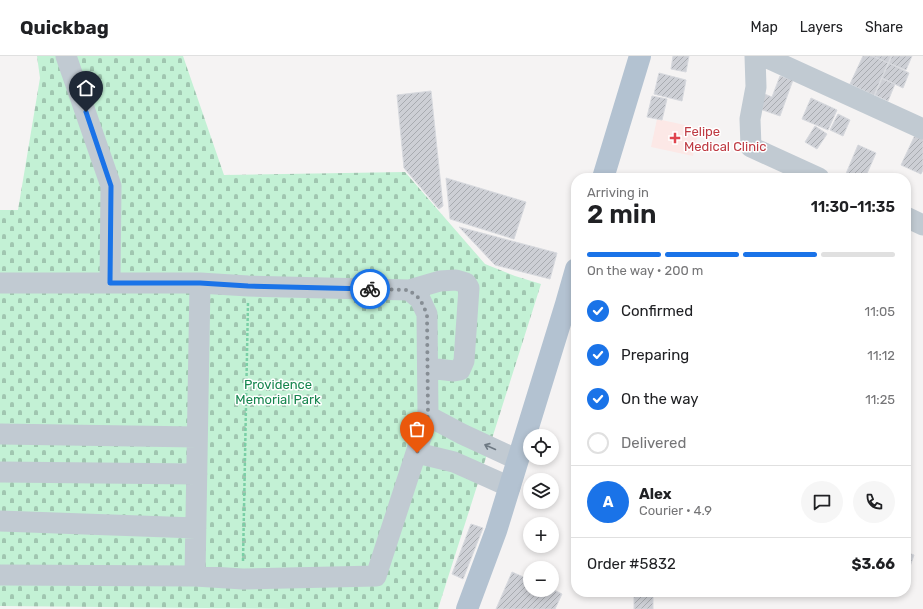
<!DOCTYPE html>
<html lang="en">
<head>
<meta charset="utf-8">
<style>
  body { margin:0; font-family:Rubik,sans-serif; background:#f6f6f6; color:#202124; height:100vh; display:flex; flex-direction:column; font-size:15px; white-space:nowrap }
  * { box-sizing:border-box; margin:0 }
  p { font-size:13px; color:#757577 }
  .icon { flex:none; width:22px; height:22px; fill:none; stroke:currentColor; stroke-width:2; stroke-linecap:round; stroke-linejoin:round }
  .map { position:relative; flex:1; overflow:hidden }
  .sheet { position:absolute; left:571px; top:117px; width:340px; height:424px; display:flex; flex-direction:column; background:#fff; border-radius:16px; box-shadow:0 2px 6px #0003 }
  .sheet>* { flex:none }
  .buttons { position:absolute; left:523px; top:373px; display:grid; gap:8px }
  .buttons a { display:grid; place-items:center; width:36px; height:36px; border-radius:50%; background:#fff; box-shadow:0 2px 6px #0003; font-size:20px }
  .pin { position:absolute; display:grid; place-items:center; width:34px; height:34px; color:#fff; margin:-41px -17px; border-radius:50% 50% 50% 0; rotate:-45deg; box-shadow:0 0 4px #0007 }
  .pin .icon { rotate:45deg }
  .courier { position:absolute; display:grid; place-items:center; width:40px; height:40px; margin:-20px; border:3px solid #1a73e8; border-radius:50%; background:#fff; color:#222; box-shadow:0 1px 5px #0007 }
  .headline em { font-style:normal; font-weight:600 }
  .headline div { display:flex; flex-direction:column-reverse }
  .headline { display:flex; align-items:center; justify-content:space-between; height:68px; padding:0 16px }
  h1 { font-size:26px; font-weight:600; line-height:30px }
  .bar { display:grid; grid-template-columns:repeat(4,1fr); gap:6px 4px; align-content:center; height:48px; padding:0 16px }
  .bar i { height:5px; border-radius:3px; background:#e0e0e0 }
  .bar .selected { background:#1a73e8 }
  .bar p { grid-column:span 4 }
  .line { display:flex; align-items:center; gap:10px; padding:0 16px; border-top:1px solid #e0e0e0 }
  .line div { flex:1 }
  .round { display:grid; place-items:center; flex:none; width:42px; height:42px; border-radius:21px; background:#f6f6f6 }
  ol { padding:0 16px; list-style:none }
  li { display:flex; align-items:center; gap:12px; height:44px }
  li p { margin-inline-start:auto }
  li .icon { padding:4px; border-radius:50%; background:#1a73e8; color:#fff; stroke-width:4 }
  li:last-child { color:#757577 }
  li i { width:22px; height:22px; border:2px solid #e0e0e0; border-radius:50% }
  header { display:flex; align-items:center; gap:24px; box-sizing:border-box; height:56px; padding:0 20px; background:#fff; border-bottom:1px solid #e0e0e0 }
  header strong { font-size:19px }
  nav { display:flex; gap:22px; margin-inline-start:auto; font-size:14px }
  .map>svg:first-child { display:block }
  .medical { fill:#fce8e6 }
  .cemetery { fill:url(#cemetery-stones) }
  .building { fill:url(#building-hatch); stroke:#d7d9de }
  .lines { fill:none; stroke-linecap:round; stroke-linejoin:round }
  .path { stroke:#7ad0a6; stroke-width:2.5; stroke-dasharray:3 2; stroke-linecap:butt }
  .minor { stroke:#c1cad2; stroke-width:21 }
  .major { stroke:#b3c2d1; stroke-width:22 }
  .oneway { stroke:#6e7983 }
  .done { stroke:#868d94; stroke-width:4; stroke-dasharray:0 7.2 }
  .route { stroke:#1a73e8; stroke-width:5 }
  .health-dot { fill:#e0444e; stroke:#fff; stroke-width:1.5 }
  .labels { text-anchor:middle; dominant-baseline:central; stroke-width:3; stroke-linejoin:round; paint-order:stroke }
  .health-label { font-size:13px; fill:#be3a42; stroke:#fff; text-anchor:start }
  .park-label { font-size:13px; fill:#17864f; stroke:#fff }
</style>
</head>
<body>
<header>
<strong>Quickbag</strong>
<nav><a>Map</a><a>Layers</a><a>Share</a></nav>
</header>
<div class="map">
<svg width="923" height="553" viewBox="0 0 923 553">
  <defs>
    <pattern id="cemetery-stones" width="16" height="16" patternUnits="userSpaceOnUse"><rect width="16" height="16" fill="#c3f1d5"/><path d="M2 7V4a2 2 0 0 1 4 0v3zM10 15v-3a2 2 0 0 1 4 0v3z" fill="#a0c6b0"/></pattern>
    <pattern id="building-hatch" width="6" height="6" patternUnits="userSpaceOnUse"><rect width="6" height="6" fill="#cdcfd5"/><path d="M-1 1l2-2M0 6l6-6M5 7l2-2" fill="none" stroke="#a8abb0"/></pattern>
  </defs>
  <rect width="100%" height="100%" fill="#f5f3f3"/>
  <path class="medical" d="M657 63 699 72 693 100 651 91Z"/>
  <path class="cemetery" d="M37 0H183L224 119 405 116 485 208 515 220 541 228 438 553H304L0 550V154H18L40 22Z"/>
  <path class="building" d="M673 0H689L686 16 671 13Z
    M863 0H872L888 7 874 39 850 28Z
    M873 0H891L888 7Z
    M892 0H912L906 14 889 7Z
    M889 7 909 17 903 32 882 22Z
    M659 17 686 24 682 45 654 38Z
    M780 20 793 24 780 60 757 52 762 37 772 41Z
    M882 23 895 28 888 45 875 39Z
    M431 35 443 150 439 153 404 112 397 39Z
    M652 40 667 43 662 64 647 61Z
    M811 42 837 54 828 74 802 63Z
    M838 58 850 64 843 80 830 74Z
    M815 70 827 78 817 93 805 86Z
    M915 79 923 82V114L921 118 901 109Z
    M858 89 876 97 865 122H849L845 120Z
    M446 122 526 146 514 183 450 163Z
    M459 171 557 197 550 223 495 209Z
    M471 468 483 472 463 523 452 518Z
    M906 496 914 499 906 522Z
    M512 516 530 524V534L552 533 562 538 555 553H496Z
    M634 539H653V553H634Z"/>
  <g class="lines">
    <path class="path" d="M243 505 248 246"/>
    <path class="minor" d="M66 0 111 130 110 227
      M755 0 756 31 750 63 751 91 819 122
      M763 0 923 73
      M906 161 923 169
      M0 227H200L248 230 409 234 440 225 456 224 466 227 469 232 464 305 460 314 454 315 428 312
      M428 360 462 378 518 404
      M0 378 197 381
      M417 397 454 406 510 431
      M0 416 197 418
      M0 465 196 472
      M0 519 195 520 243 523 376 520 428 360 427 258 420 243 409 234
      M195 520 200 227"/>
    <path class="major" d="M603 122 640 0
      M467 553 496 475 566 248 576 213"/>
  </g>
  <defs><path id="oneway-shaft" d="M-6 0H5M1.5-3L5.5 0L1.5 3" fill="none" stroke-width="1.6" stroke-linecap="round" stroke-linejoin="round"/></defs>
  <use class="oneway" href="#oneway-shaft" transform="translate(490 391) rotate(-156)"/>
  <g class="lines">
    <path class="done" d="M370 233 409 234 420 243 427 258 428 360 417 397"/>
    <path class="route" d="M86 56 111 130 110 227H200L248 230 370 233"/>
  </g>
  <path class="health-dot" d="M673 76h4v4h4v4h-4v4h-4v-4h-4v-4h4z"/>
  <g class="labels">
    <g class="health-label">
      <text x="684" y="75">Felipe<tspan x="684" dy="15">Medical Clinic</tspan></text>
    </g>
    <g class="park-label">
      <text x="278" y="328">Providence<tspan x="278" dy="15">Memorial Park</tspan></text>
    </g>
  </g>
</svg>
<div class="buttons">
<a><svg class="icon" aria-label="locate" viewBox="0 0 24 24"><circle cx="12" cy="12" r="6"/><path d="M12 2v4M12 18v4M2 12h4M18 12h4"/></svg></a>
<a><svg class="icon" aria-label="layers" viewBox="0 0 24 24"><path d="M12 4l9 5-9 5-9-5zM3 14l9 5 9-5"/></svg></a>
<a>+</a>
<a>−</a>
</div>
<div class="pin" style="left:417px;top:397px;background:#ea580c"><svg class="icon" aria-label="bag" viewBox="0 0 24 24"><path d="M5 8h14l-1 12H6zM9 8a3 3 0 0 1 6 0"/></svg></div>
<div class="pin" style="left:86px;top:56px;background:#1f2937"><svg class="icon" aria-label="home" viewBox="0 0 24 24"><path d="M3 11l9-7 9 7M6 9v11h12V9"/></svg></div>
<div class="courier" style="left:370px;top:233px"><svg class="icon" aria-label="bike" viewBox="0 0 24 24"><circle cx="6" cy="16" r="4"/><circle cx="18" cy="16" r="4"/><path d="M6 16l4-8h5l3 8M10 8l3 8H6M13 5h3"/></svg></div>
<section class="sheet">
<div class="headline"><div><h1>2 min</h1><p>Arriving in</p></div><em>11:30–11:35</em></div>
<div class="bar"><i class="selected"></i><i class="selected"></i><i class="selected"></i><i></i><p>On the way · 200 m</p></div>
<ol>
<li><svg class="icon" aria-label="check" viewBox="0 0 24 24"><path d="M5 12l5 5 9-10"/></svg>Confirmed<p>11:05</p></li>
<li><svg class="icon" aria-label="check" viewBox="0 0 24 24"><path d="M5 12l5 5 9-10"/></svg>Preparing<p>11:12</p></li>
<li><svg class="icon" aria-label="check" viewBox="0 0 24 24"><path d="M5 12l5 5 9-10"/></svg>On the way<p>11:25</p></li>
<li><i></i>Delivered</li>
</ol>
<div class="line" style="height:72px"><b class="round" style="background:#1a73e8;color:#fff">A</b><div><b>Alex</b><p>Courier · 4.9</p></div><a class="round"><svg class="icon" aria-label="chat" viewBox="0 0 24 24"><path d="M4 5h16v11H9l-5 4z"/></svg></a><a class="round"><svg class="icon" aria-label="phone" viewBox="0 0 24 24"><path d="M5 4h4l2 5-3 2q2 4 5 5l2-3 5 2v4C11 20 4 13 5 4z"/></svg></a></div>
<div class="line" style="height:52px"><div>Order #5832</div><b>$3.66</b></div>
</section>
</div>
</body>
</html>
